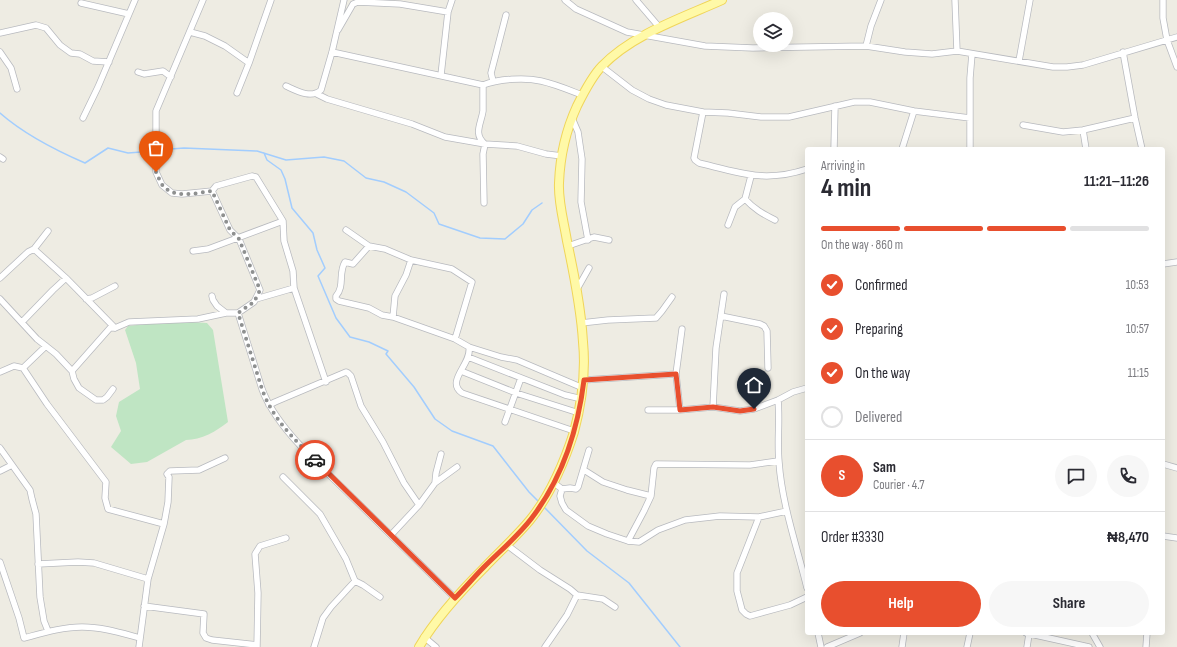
<!DOCTYPE html>
<html lang="en">
<head>
<meta charset="utf-8">
<style>
  body { margin:0; font-family:"Sofia Sans Condensed",sans-serif; background:#f7f7f7; color:#2b2b33; height:100vh; display:flex; flex-direction:column; font-size:15px; white-space:nowrap }
  * { box-sizing:border-box; margin:0 }
  p { font-size:13px; color:#7c7c81 }
  .icon { flex:none; width:22px; height:22px; fill:none; stroke:currentColor; stroke-width:2; stroke-linecap:round; stroke-linejoin:round }
  .map { position:relative; flex:1; overflow:hidden }
  .panel { position:absolute; left:805px; top:147px; width:360px; height:488px; display:flex; flex-direction:column; background:#fff; border-radius:4px; box-shadow:0 4px 16px #0002 }
  .panel>* { flex:none }
  .controls { position:absolute; left:753px; top:12px; display:grid; gap:8px }
  .controls a { display:grid; place-items:center; width:40px; height:40px; border-radius:50%; background:#fff; box-shadow:0 4px 16px #0002; font-size:20px }
  .pin { position:absolute; display:grid; place-items:center; width:34px; height:34px; color:#fff; margin:-41px -17px; border-radius:50% 50% 50% 0; rotate:-45deg; box-shadow:0 0 4px #0007 }
  .pin .icon { rotate:45deg }
  .courier { position:absolute; display:grid; place-items:center; width:40px; height:40px; margin:-20px; border:3px solid #e84f2e; border-radius:50%; background:#fff; color:#222; box-shadow:0 1px 5px #0007 }
  .summary em { font-style:normal; font-weight:700 }
  .summary div { display:flex; flex-direction:column-reverse }
  .summary { display:flex; align-items:center; justify-content:space-between; height:68px; padding:0 16px }
  h1 { font-size:26px; font-weight:700; line-height:30px }
  .bar { display:grid; grid-template-columns:repeat(4,1fr); gap:6px 4px; align-content:center; height:48px; padding:0 16px }
  .bar i { height:5px; border-radius:3px; background:#e1e1e2 }
  .bar .selected { background:#e84f2e }
  .bar p { grid-column:span 4 }
  .line { display:flex; align-items:center; gap:10px; padding:0 16px; border-top:1px solid #e1e1e2 }
  .line div { flex:1 }
  .round { display:grid; place-items:center; flex:none; width:42px; height:42px; border-radius:21px; background:#f7f7f7 }
  ol { padding:0 16px; list-style:none }
  li { display:flex; align-items:center; gap:12px; height:44px }
  li p { margin-inline-start:auto }
  li .icon { padding:4px; border-radius:50%; background:#e84f2e; color:#fff; stroke-width:4 }
  li:last-child { color:#7c7c81 }
  li i { width:22px; height:22px; border:2px solid #e1e1e2; border-radius:50% }
  .primary-button { display:flex; gap:8px; margin-top:auto; padding:8px 16px }
  .primary-button a { flex:1; height:46px; border-radius:24px; background:#e84f2e; color:#fff; font-size:16px; font-weight:700; line-height:46px; text-align:center }
  .primary-button a+a { background:#f7f7f7; color:#2b2b33 }
  .map>svg:first-child { display:block }
  .green { fill:#bfe5c3 }
  .lines { fill:none; stroke-linecap:round; stroke-linejoin:round }
  .stream { stroke:#a2cdfe; stroke-width:1.5 }
  .minor-casing { stroke:#b8babf; stroke-width:7 }
  .primary-casing { stroke:#f0d559; stroke-width:10 }
  .minor { stroke:#fff; stroke-width:5.5 }
  .primary { stroke:#fff9a7; stroke-width:8 }
  .done { stroke:#8e9090; stroke-width:4; stroke-dasharray:0 7.2 }
  .route { stroke:#e84f2e; stroke-width:5 }
</style>
</head>
<body>
<div class="map">
<svg width="1177" height="647" viewBox="0 0 1177 647">
  <rect width="100%" height="100%" fill="#eeece3"/>
  <path class="green" d="M173 321 207 323 213 330 228 422C217 431 201 440 186 440L147 462 131 464 111 447 121 431 116 416 119 402 140 389 136 363 125 330 128 326Z"/>
  <g class="lines">
    <path class="stream" d="M0 113C25 135 55 150 85 163L108 148 128 153 154 151
      M158 150 184 148 257 151 286 160 324 157 344 161 366 178 384 182 406 192 434 213 439 224 480 238 505 239 523 224 532 210 542 203
      M264 153 267 160 281 170 285 179 292 208 313 233 317 250 325 268 318 276 336 318 350 337 369 342 388 351 386 354 414 387 435 419 452 431 493 446 529 492 539 502
      M543 506 587 551 629 583 680 647"/>
    <g class="minor-casing">
      <path id="minor" d="M203 0 156 111V172L162 185 172 193 182 194 212 191 216 186 252 176 256 177 283 221 284 241 293 271 294 288 326 382
        M565 0 576 9 627 32 705 46 753 48 866 46 905 52 932 54 957 51 1053 67H1067L1083 65 1177 37
        M636 0 660 28
        M955 0 957 51
        M1163 0V18L1167 40 1177 67
        M81 3 129 14
        M338 30 353 4 358 2 400 4 448 12
        M190 32 205 36 225 46 249 63
        M0 33 36 25 46 28 60 45 71 53 80 54 93 61 109 62
        M866 46 871 26 881 0
        M0 52 11 68 17 89
        M332 52 483 85C499 79 524 77 541 81 555 84 569 90 582 95
        M1123 52 1135 118 1142 149
        M1019 61 1030 0
        M601 66 632 90 649 99 666 105 703 112 728 113 761 117H789L854 102H870L914 111 970 118
        M138 72 144 74 163 71 171 77
        M441 75 448 12 452 0
        M493 81 491 73 506 15
        M483 85C483 93 483 102 483 111 481 124 473 134 485 144L483 154 484 203
        M286 86C297 91 311 99 321 90L332 52 344 0
        M237 93 249 63 271 0
        M317 94 327 99 412 124 445 137 485 144 517 146 546 154 562 156
        M703 112 694 158 695 160 699 163C740 173 765 183 807 169
        M83 118 98 87 135 0
        M572 118 578 132 582 159 581 202 588 240
        M1023 125 1063 132 1083 130 1135 118
        M1083 130 1086 149
        M834 149 835 106
        M902 149 914 111
        M970 149V78L972 54
        M0 157 3 159
        M212 191 230 230 239 239 260 290 254 302 238 313H226L217 306 213 300 212 296
        M745 199C754 209 763 214 775 220
        M728 225 735 207 745 199 751 176
        M346 230 369 246
        M568 246 594 237 609 240
        M34 249 66 278 115 328
        M193 251 208 249 283 221
        M1163 264 1177 262
        M0 278 28 252 34 249 48 231
        M576 291 589 268
        M0 299 37 339 56 354 72 371 74 379 79 388 96 400H103L107 397 113 389
        M86 299 92 298 115 286
        M256 299 294 288
        M238 313 262 389C276 428 321 466 351 496 386 530 420 564 455 598
        M721 316 760 324 764 326 767 331 768 368
        M393 317 395 296 406 275 411 260
        M22 322 53 290 66 278
        M581 323 608 320 656 318 662 311 672 297
        M455 339 472 282 452 269 411 260 385 249 369 246 353 264 345 262C338 273 345 286 336 296V299L339 301 369 308 382 315 393 317 455 339 469 347 501 357 517 360 583 388
        M469 347C472 364 445 381 462 393L574 431
        M468 357 565 395 582 399
        M23 368 46 346
        M72 371 110 328H115L129 322 198 319 226 313
        M461 371 516 393 579 413
        M0 372 14 366 23 368 47 404 106 482 105 498 108 509 164 524
        M676 374 680 410
        M584 380 676 374 682 329
        M778 400C780 421 777 441 779 462 782 505 797 546 807 588
        M269 405 275 402 346 372 348 373 351 376 361 406 383 442 404 483 419 505
        M713 407 716 348 724 294
        M648 410H680L713 407 740 411 754 409 778 400 793 392 807 388
        M505 422 521 378
        M0 448 30 490 32 499 36 514 40 597 44 621 48 631
        M1163 464 1177 468
        M584 470 603 482 627 490 651 496
        M0 471 12 465
        M283 477 320 514 346 559 355 581 363 585 380 597
        M435 483 436 473 441 454
        M554 483 562 489 560 496 562 503 566 510 588 526 607 534 628 541 639 542 658 530 685 520 720 516 759 517 787 511
        M562 489 570 488 576 489 578 487 589 450
        M759 517 737 573V591L742 610 746 614 750 616 790 605 807 597
        M391 535 419 505 435 483 457 467
        M1163 536 1177 538
        M628 541 644 511 651 496 654 468 656 464 750 465 778 461
        M507 545 540 570 570 589 577 595 603 599 615 607
        M0 562 19 618 24 638C43 633 63 627 82 627 102 627 121 633 140 638
        M38 564 78 562 94 563 148 579
        M144 606 204 614 203 633 206 638 212 640 257 645
        M818 633 821 647
        M1026 633 1089 647
        M1092 633 1100 647
        M424 637 436 647
        M139 647 148 579 164 524 168 502 169 477 167 474 170 471 199 470 225 458
        M257 647 258 593 255 554 260 546 286 538
        M314 647 323 618 331 607 355 581
        M545 647 567 615 577 595
        M827 647 860 633
        M902 647 904 633
        M967 647 970 633
        M1027 647 1029 634
        M1146 647 1147 633"/>
    </g>
    <g class="primary-casing">
      <path id="primary" d="M419 647C436 618 460 592 484 568 499 552 516 537 530 520 551 494 564 463 574 432 582 402 586 373 583 342 581 308 574 274 567 241 564 222 558 202 559 183 560 157 566 130 577 106 583 94 592 76 602 66 633 34 682 18 722 0"/>
    </g>
    <use href="#minor" class="minor"/>
    <use href="#primary" class="primary"/>
  </g>
  <g class="lines">
    <path class="done" d="M156 172C158 176 160 182 163 186 175 199 196 193 212 191L230 230 239 239 260 290 254 302 238 313 262 389C272 418 294 439 315 460"/>
    <path class="route" d="M315 460 455 598C465 588 474 577 484 567 500 551 518 536 531 519 562 479 578 429 584 380L676 374 680 410 713 407 740 411 754 409"/>
  </g>
</svg>
<div class="controls">
<a><svg class="icon" aria-label="layers" viewBox="0 0 24 24"><path d="M12 4l9 5-9 5-9-5zM3 14l9 5 9-5"/></svg></a>
</div>
<div class="pin" style="left:156px;top:172px;background:#ea580c"><svg class="icon" aria-label="bag" viewBox="0 0 24 24"><path d="M5 8h14l-1 12H6zM9 8a3 3 0 0 1 6 0"/></svg></div>
<div class="pin" style="left:754px;top:409px;background:#1f2937"><svg class="icon" aria-label="home" viewBox="0 0 24 24"><path d="M3 11l9-7 9 7M6 9v11h12V9"/></svg></div>
<div class="courier" style="left:315px;top:460px"><svg class="icon" aria-label="car" viewBox="0 0 24 24"><path d="M5 17H2v-5l4-1 3-4h7l3 4 3 1v5h-3M9 17h6M6 11h13"/><circle cx="7" cy="17" r="2"/><circle cx="17" cy="17" r="2"/></svg></div>
<section class="panel">
<div class="summary"><div><h1>4 min</h1><p>Arriving in</p></div><em>11:21–11:26</em></div>
<div class="bar"><i class="selected"></i><i class="selected"></i><i class="selected"></i><i></i><p>On the way · 860 m</p></div>
<ol>
<li><svg class="icon" aria-label="check" viewBox="0 0 24 24"><path d="M5 12l5 5 9-10"/></svg>Confirmed<p>10:53</p></li>
<li><svg class="icon" aria-label="check" viewBox="0 0 24 24"><path d="M5 12l5 5 9-10"/></svg>Preparing<p>10:57</p></li>
<li><svg class="icon" aria-label="check" viewBox="0 0 24 24"><path d="M5 12l5 5 9-10"/></svg>On the way<p>11:15</p></li>
<li><i></i>Delivered</li>
</ol>
<div class="line" style="height:72px"><b class="round" style="background:#e84f2e;color:#fff">S</b><div><b>Sam</b><p>Courier · 4.7</p></div><a class="round"><svg class="icon" aria-label="chat" viewBox="0 0 24 24"><path d="M4 5h16v11H9l-5 4z"/></svg></a><a class="round"><svg class="icon" aria-label="phone" viewBox="0 0 24 24"><path d="M5 4h4l2 5-3 2q2 4 5 5l2-3 5 2v4C11 20 4 13 5 4z"/></svg></a></div>
<div class="line" style="height:52px"><div>Order #3330</div><b>₦8,470</b></div>
<div class="primary-button"><a>Help</a><a>Share</a></div>
</section>
</div>
</body>
</html>
